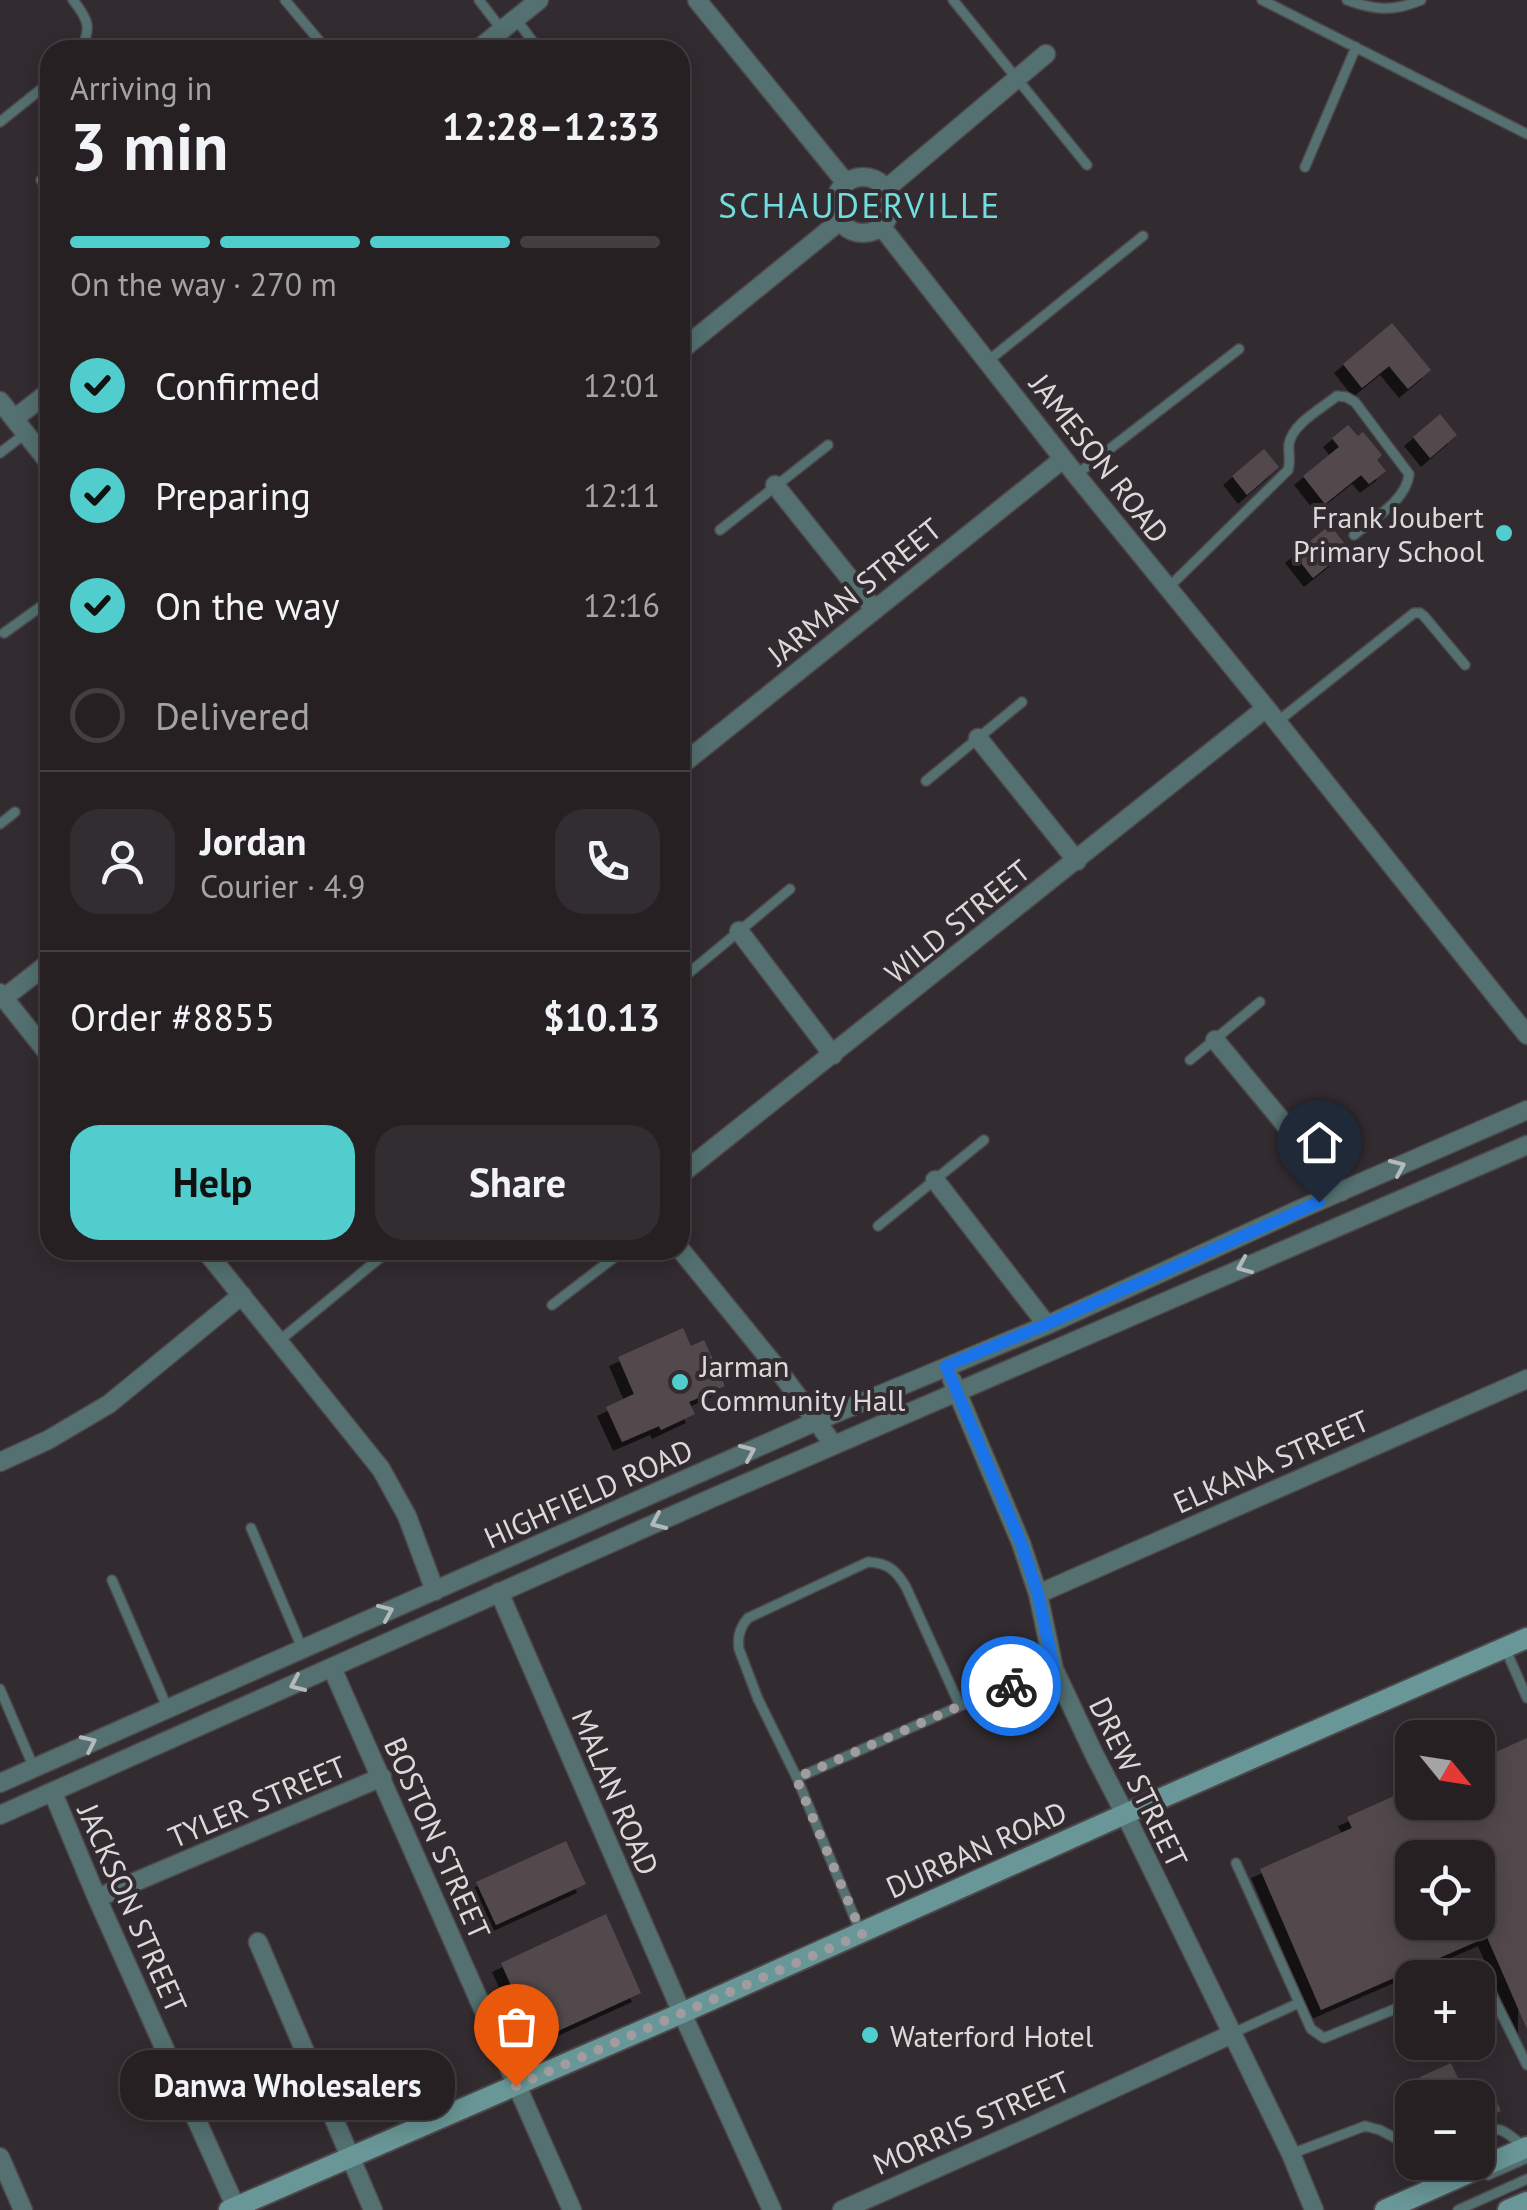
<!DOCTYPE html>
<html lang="en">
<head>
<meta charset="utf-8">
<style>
  body { margin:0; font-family:"PT Sans",sans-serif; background:#322d30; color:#f1f3f6; height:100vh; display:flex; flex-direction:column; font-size:38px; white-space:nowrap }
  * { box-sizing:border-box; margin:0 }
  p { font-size:32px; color:#a4a3a6 }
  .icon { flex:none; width:55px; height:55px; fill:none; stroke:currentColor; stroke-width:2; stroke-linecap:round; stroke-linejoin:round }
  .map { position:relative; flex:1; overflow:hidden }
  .drawer { position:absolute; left:40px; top:40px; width:650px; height:1220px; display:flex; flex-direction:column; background:#262023; border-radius:30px; box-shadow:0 5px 25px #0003,0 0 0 2px #423e41 }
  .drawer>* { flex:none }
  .needle { width:65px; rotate:120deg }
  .fabs { position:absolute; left:1395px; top:1720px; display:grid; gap:20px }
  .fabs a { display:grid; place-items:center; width:100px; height:100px; border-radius:20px; background:#262023; box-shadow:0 5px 25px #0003,0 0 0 2px #423e41; font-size:50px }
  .pin { position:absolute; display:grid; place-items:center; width:85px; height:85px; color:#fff; margin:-102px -42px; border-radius:50% 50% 50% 0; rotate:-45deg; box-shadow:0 0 10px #0007 }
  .pin .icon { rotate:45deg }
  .courier { position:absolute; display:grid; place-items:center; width:100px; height:100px; margin:-50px; border:8px solid #1a73e8; border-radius:50%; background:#fff; color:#222; box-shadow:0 2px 12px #0007 }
  .bubble { position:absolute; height:70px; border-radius:30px; background:#262023; box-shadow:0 5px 25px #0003,0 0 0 2px #423e41; font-size:32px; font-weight:700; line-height:70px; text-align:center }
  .overview em { font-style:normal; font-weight:700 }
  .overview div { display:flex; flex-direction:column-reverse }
  .overview { display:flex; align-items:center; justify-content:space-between; height:170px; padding:0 30px }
  h1 { font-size:65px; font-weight:700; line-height:75px }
  .bar { display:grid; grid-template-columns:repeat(4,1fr); gap:15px 10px; align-content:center; height:120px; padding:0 30px }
  .bar i { height:12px; border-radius:8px; background:#423e41 }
  .bar .on { background:#52cdcd }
  .bar p { grid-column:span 4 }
  .line { display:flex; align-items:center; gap:25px; padding:0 30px; border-top:2px solid #423e41 }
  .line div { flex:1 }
  .round { display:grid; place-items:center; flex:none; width:105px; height:105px; border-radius:30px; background:#322d30 }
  ol { padding:0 30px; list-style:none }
  li { display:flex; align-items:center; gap:30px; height:110px }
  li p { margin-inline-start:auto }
  li .icon { padding:10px; border-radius:50%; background:#52cdcd; color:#111; stroke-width:4 }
  li:last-child { color:#a4a3a6 }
  li i { width:55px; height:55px; border:5px solid #423e41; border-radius:50% }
  .button { display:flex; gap:20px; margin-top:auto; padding:20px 30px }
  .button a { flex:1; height:115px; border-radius:30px; background:#52cdcd; color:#111; font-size:40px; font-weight:700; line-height:115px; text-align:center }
  .button a+a { background:#322d30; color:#f1f3f6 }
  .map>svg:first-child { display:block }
  .building { fill:#524a4e; fill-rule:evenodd; filter:url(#shadow) }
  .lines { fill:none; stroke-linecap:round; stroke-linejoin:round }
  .lane-casing { stroke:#4d474b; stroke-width:12 }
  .street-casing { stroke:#4d474b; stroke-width:21 }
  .secondary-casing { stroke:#4d474b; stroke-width:24 }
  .lane { stroke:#547070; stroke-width:9 }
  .street { stroke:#547070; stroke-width:18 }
  .secondary { stroke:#699696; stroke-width:20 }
  .oneway { stroke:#b4babb }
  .done { stroke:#a19c9f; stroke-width:10; stroke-dasharray:0 18 }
  .route { stroke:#1a73e8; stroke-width:12 }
  .poi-dot { fill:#52cdcd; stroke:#322b2f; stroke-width:4 }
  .labels { text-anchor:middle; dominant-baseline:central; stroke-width:8; stroke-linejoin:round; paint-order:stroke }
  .street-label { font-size:30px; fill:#ddd9db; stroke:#322b2f }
  .poi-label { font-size:30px; fill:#ddd9db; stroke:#322b2f; text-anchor:start }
  .quarter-label { font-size:35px; letter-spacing:2.5px; fill:#71ddde; stroke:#322b2f }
</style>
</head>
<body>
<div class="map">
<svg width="1527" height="2210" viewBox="0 0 1527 2210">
  <defs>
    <filter id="shadow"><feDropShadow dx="-9" dy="9" stdDeviation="0" flood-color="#0009"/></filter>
  </defs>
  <rect width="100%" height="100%" fill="#322b2f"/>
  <path class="building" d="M1392 323 1431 370 1408 389 1389 366 1362 388 1343 364Z
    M1440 414 1457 435 1430 458 1413 437Z
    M1348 425 1358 436 1363 432 1382 455 1377 460 1386 471 1369 484 1361 475 1325 504 1303 476 1339 447 1332 438Z
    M1264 449 1279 467 1247 495 1232 476Z
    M1330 525 1349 549 1313 578 1294 554Z
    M683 1328 691 1346 704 1340 725 1386 689 1402 695 1414 661 1430 659 1426 622 1442 606 1407 634 1394 618 1357Z
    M1527 1738V2029L1487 1937 1321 2010 1260 1869 1352 1828 1347 1817 1412 1788V1802H1478V1760ZM1412 1858H1478V1922H1412Z
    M566 1841 586 1884 496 1925 476 1882Z
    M606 1914 641 1993 536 2041 501 1963Z
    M1451 2063 1467 2098H1429L1420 2077Z
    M1490 2087 1501 2111 1478 2122V2093Z"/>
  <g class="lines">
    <g class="lane-casing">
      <path id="lane" d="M73 0C88 19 92 27 81 50
        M285 0 327 50
        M479 0 502 30
        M953 0 1087 165
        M1262 0 1527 134
        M1347 0C1374 10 1393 12 1421 0
        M516 19 539 50
        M0 122 50 82
        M1305 167 1356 47
        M41 180 50 192
        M988 361 1143 236
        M0 453 26 433
        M1076 475 1239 349
        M720 530 828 445
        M1168 588 1288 470C1291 460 1288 454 1289 444 1292 424 1322 408 1337 396L1346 397 1355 402 1409 474C1407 500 1373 519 1354 535
        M4 633 50 600
        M1277 722 1414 613H1420L1424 616 1465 665
        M926 781 1022 702
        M0 824 15 812
        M684 977 790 889
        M1190 1060 1260 1002
        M878 1226 984 1140
        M552 1305 624 1250
        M279 1341 381 1257
        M251 1528 302 1648
        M112 1580 167 1707
        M1505 1648 1527 1698
        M0 1689 34 1768
        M797 1778 960 1706 1054 1669
        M1236 1863 1311 2029 1324 2038 1412 2002
        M860 1931 797 1778 758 1699 739 1649C737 1637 740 1627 748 1618L868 1562C888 1563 896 1570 906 1587L960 1706
        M1478 1982 1488 1987 1527 2065
        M1233 2033 1299 2003
        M1478 2134C1500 2124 1505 2131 1523 2146
        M1291 2154 1365 2126 1380 2130 1412 2147
        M1488 2175 1527 2158
        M1426 2188 1427 2162
        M1458 2210 1527 2179"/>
    </g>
    <g class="street-casing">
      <path id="street" d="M697 0 846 183
        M477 50 539 0
        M835 205a28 28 0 1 1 56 0a28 28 0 1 1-56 0Z
        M886 189 1046 54
        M881 226 1076 475 1266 708 1527 1035
        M680 351 840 221
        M0 401 50 464
        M14 419 50 391
        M775 485 875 610
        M978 738 1077 861
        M680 766 1063 459
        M739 931 833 1055
        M0 993 50 1056
        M4 998 50 962
        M1215 1040 1341 1192
        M680 1175 1266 708
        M935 1180 1047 1325
        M680 1249 776 1367 834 1445
        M205 1250 381 1469 407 1516 435 1591
        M952 1380 1021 1543 1038 1594 1054 1669 1094 1754 1125 1814 1291 2154 1314 2210
        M0 1462 48 1440 109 1404 242 1295
        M499 1592 682 2013 772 2210
        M1038 1594 1527 1379
        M332 1668 572 2210
        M0 1783 817 1421 1047 1325 1296 1211 1527 1110
        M53 1793 97 1898 237 2210
        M0 1815 712 1498 1527 1145
        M97 1898 382 1777
        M258 1942 373 2210
        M0 2157 23 2210
        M842 2210 1032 2126 1232 2034"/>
    </g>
    <g class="secondary-casing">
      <path id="secondary" d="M229 2210 682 2013 1125 1814 1527 1638
        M1385 2210 1527 2147
        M1508 2210 1527 2202"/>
    </g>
    <use href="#lane" class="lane"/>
    <use href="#street" class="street"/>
    <use href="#secondary" class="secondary"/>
  </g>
  <defs><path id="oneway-chevron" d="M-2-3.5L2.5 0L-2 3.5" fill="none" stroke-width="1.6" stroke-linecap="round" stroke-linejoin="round" transform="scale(2.5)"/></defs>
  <g class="oneway">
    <use href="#oneway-chevron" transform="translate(1398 1167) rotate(-24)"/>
    <use href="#oneway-chevron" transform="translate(1244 1266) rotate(157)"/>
    <use href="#oneway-chevron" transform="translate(748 1452) rotate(-24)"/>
    <use href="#oneway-chevron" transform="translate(658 1522) rotate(156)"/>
    <use href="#oneway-chevron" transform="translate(386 1612) rotate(-23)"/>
    <use href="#oneway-chevron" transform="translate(297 1684) rotate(156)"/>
    <use href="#oneway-chevron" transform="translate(89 1743) rotate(-25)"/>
  </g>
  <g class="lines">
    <path class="done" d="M516 2086 862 1934 796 1778 960 1706 1011 1686"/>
    <path class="route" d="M1011 1686 1054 1669 1038 1594 1021 1543 946 1366 1047 1324 1319 1202"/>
  </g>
  <g class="poi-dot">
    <circle cx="1504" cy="533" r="10"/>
    <circle cx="680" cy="1382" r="10"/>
    <circle cx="870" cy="2035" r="10"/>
  </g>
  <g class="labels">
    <g class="street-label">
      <text transform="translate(1100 458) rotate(52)">JAMESON ROAD</text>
      <text transform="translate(854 591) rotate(-39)">JARMAN STREET</text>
      <text transform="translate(957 921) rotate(-39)">WILD STREET</text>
      <text transform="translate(1271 1461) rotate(-24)">ELKANA STREET</text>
      <text transform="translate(588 1493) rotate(-24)">HIGHFIELD ROAD</text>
      <text transform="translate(1139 1782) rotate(64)">DREW STREET</text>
      <text transform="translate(616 1792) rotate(67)">MALAN ROAD</text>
      <text transform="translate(257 1801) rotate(-23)">TYLER STREET</text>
      <text transform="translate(438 1838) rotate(66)">BOSTON STREET</text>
      <text transform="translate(976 1849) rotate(-24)">DURBAN ROAD</text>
      <text transform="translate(133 1908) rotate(66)">JACKSON STREET</text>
      <text transform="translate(971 2122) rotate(-24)">MORRIS STREET</text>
    </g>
    <g class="poi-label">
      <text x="1484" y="516" text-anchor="end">Frank Joubert<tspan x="1484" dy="34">Primary School</tspan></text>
      <text x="700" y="1365">Jarman<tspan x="700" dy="34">Community Hall</tspan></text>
      <text x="890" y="2035">Waterford Hotel</text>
    </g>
    <g class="quarter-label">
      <text x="860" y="205">SCHAUDERVILLE</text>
    </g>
  </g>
</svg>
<div class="fabs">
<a><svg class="needle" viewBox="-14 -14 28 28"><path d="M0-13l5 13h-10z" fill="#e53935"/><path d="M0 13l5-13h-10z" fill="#a4a3a6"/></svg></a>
<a><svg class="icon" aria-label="locate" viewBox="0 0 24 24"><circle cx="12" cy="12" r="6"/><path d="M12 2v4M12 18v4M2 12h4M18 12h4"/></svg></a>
<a>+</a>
<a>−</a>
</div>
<div class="pin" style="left:516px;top:2086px;background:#ea580c"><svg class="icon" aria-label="bag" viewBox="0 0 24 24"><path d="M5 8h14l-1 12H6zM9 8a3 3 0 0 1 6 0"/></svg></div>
<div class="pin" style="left:1319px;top:1202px;background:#1f2937"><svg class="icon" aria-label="home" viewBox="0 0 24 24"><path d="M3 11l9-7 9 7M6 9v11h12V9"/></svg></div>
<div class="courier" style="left:1011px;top:1686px"><svg class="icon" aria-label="bike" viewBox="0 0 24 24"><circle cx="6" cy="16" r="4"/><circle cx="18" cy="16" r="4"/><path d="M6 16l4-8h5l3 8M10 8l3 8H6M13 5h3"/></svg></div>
<div class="bubble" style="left:120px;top:2050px;width:335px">Danwa Wholesalers</div>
<section class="drawer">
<div class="overview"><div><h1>3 min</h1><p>Arriving in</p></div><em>12:28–12:33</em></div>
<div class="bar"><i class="on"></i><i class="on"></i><i class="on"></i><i></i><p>On the way · 270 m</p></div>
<ol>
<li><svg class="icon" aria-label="check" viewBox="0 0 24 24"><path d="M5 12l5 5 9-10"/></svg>Confirmed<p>12:01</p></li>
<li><svg class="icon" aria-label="check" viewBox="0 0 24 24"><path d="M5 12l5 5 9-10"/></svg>Preparing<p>12:11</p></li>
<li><svg class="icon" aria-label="check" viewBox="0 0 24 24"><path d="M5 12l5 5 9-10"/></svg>On the way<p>12:16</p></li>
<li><i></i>Delivered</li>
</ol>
<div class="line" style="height:180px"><a class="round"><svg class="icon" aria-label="person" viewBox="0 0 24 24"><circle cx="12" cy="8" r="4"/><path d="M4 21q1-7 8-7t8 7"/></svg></a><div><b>Jordan</b><p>Courier · 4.9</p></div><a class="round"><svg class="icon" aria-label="phone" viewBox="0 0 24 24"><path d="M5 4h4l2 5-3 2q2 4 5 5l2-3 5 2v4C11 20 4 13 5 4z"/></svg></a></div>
<div class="line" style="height:130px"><div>Order #8855</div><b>$10.13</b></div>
<div class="button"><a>Help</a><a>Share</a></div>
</section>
</div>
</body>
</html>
